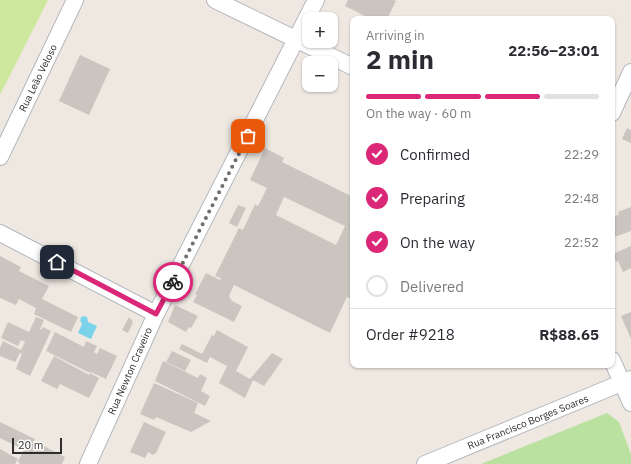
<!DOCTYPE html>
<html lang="en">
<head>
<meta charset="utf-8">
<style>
  body { margin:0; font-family:"IBM Plex Sans",sans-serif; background:#f2f2f3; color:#2b2b33; height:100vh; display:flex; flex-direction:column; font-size:15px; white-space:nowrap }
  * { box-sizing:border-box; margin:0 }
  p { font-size:13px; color:#7c7c81 }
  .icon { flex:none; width:22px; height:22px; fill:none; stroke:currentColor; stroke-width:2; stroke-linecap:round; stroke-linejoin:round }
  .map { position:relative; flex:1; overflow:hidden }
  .sheet { position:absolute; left:350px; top:16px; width:265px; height:352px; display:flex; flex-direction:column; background:#fff; border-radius:8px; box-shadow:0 1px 3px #0004 }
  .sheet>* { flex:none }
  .fabs { position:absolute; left:302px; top:12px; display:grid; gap:8px }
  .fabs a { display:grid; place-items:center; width:36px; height:36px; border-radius:8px; background:#fff; box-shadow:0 1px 3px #0004; font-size:20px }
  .scale { position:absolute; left:12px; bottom:10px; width:50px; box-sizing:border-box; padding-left:4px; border:2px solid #2d2d2d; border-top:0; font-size:11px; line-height:14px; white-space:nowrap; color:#2d2d2d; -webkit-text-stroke:3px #fff; paint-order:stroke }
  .pin { position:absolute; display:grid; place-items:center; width:34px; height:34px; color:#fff; margin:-17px; border-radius:8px; box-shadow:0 2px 6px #0006 }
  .courier { position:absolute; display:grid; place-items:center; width:40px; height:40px; margin:-20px; border:3px solid #db2777; border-radius:50%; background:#fff; color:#222; box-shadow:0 1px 5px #0007 }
  .overview em { font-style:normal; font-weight:700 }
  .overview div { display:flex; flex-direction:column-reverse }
  .overview { display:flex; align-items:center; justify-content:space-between; height:68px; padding:0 16px }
  h1 { font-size:26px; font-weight:700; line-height:30px }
  .bar { display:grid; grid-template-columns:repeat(4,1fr); gap:6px 4px; align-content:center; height:48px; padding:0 16px }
  .bar i { height:5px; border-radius:3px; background:#e1e1e2 }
  .bar .current { background:#db2777 }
  .bar p { grid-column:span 4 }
  .line { display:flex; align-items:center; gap:10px; padding:0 16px; border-top:1px solid #e1e1e2 }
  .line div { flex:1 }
  ol { padding:0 16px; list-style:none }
  li { display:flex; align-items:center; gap:12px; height:44px }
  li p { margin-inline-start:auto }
  li .icon { padding:4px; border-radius:50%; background:#db2777; color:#fff; stroke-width:4 }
  li:last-child { color:#7c7c81 }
  li i { width:22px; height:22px; border:2px solid #e1e1e2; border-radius:50% }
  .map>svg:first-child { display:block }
  .green { fill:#bbe1a1 }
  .pitch { fill:#cde89d }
  .water { fill:#7ad3ea }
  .building { fill:#cac6bf; fill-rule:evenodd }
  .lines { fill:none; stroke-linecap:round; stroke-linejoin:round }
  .minor-casing { stroke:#b4b7c0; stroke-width:18 }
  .minor { stroke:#fff; stroke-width:16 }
  .done { stroke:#716e6c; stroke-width:4; stroke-dasharray:0 7.2 }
  .route { stroke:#db2777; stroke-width:5 }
  .labels { text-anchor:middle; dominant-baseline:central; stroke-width:3.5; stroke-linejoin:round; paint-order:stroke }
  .street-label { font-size:10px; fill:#2d2d2d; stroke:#fff }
</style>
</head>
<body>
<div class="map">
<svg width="631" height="464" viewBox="0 0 631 464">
  <rect width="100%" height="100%" fill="#eee8e1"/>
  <path class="green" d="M607 413 619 422 631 454V464H481Z"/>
  <path class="pitch" d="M0 0H48L0 95Z"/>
  <path class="water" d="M82 316 87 317 88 322 97 326 91 339 78 333 82 324 80 320Z"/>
  <path class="building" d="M348 0H393L396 1 387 19H371L345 6Z
    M80 55 110 69 89 115 59 101Z
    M627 128 631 130V143L622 139Z
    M265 148 284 158 282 162 353 197V300L347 297 330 333 234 285 229 296 232 301 242 306 234 322 193 302 197 295 195 294 206 273 220 280 221 278 215 276 239 228 243 230 255 204 258 206 267 188 250 180ZM284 197 345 226 336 245 276 215Z
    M238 205 246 208 237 227 229 223Z
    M631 207V231L612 238V216L619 215 618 212Z
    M631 246V268L623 272 618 261 616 262 613 254Z
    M0 256 21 267 19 271 49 286 42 299 78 317 71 332 34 314 36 308 19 299 16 305 0 298Z
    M175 305 198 316 191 328 189 327 186 332 168 322Z
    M631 312V339L621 316Z
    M36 317 44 320 40 329 41 330 43 327 51 331 30 376 16 369 22 354 20 353 15 362 0 356V348L3 341 21 350 25 342 21 340 18 346 1 338 8 322 29 332Z
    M129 317 133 322 128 333 122 330Z
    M217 330 248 347 236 371 250 379 272 353 283 359 264 386 253 380 245 398 219 383 227 366 210 357 207 363 179 349 182 344 202 354 212 335 214 336Z
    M55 332 84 347 86 341 97 346 94 352 97 354 100 348 117 356 106 379 91 372 90 373 46 351Z
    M172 351 191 360 185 371 166 362Z
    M54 356 89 375 90 373 99 378 89 398 60 384 57 389 41 381Z
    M163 361 198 378 200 374 207 378 201 391 210 396 205 406 155 381Z
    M154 383 198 403 194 413 211 421 191 432 156 417 154 420 140 414Z
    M0 422 35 439 34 441 65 457 62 464H20L18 461 24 450 0 438Z
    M144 422 166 432 156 453 153 455 148 452 145 458 130 452Z
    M0 449 18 459 15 464H0Z"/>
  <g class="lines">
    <g class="minor-casing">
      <path id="minor" d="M215 0 353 67
        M612 113 631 72
        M0 157 75 0
        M0 233 156 314
        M612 360 631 403
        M88 464 156 314 316 0
        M425 464 631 379"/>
    </g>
    <use href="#minor" class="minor"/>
  </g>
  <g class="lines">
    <path class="done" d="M173 282 248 136"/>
    <path class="route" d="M57 262 156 314 173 282"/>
  </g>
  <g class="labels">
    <g class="street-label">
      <text transform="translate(38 78) rotate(-64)">Rua Leão Veloso</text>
      <text transform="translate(130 371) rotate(-66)">Rua Newton Craveiro</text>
      <text transform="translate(528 422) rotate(-22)">Rua Francisco Borges Soares</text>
    </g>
  </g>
</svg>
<div class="fabs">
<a>+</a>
<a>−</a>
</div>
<div class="scale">20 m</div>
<div class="pin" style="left:248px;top:136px;background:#ea580c"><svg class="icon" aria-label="bag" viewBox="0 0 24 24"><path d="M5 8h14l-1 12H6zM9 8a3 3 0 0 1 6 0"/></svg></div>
<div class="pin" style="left:57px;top:262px;background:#1f2937"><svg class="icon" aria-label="home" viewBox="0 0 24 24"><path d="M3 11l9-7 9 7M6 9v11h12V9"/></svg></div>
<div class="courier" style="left:173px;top:282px"><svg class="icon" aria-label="bike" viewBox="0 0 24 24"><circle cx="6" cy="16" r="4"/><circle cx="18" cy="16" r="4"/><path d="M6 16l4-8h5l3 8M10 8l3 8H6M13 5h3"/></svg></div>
<section class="sheet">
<div class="overview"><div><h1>2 min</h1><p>Arriving in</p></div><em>22:56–23:01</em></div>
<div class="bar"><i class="current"></i><i class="current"></i><i class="current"></i><i></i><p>On the way · 60 m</p></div>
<ol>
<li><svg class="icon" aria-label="check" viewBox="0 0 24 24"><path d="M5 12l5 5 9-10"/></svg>Confirmed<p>22:29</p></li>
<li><svg class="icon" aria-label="check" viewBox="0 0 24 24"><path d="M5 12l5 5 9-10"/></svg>Preparing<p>22:48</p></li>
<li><svg class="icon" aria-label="check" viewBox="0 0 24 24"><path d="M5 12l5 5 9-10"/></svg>On the way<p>22:52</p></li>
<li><i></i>Delivered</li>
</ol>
<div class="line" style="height:52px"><div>Order #9218</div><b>R$88.65</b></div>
</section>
</div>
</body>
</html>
